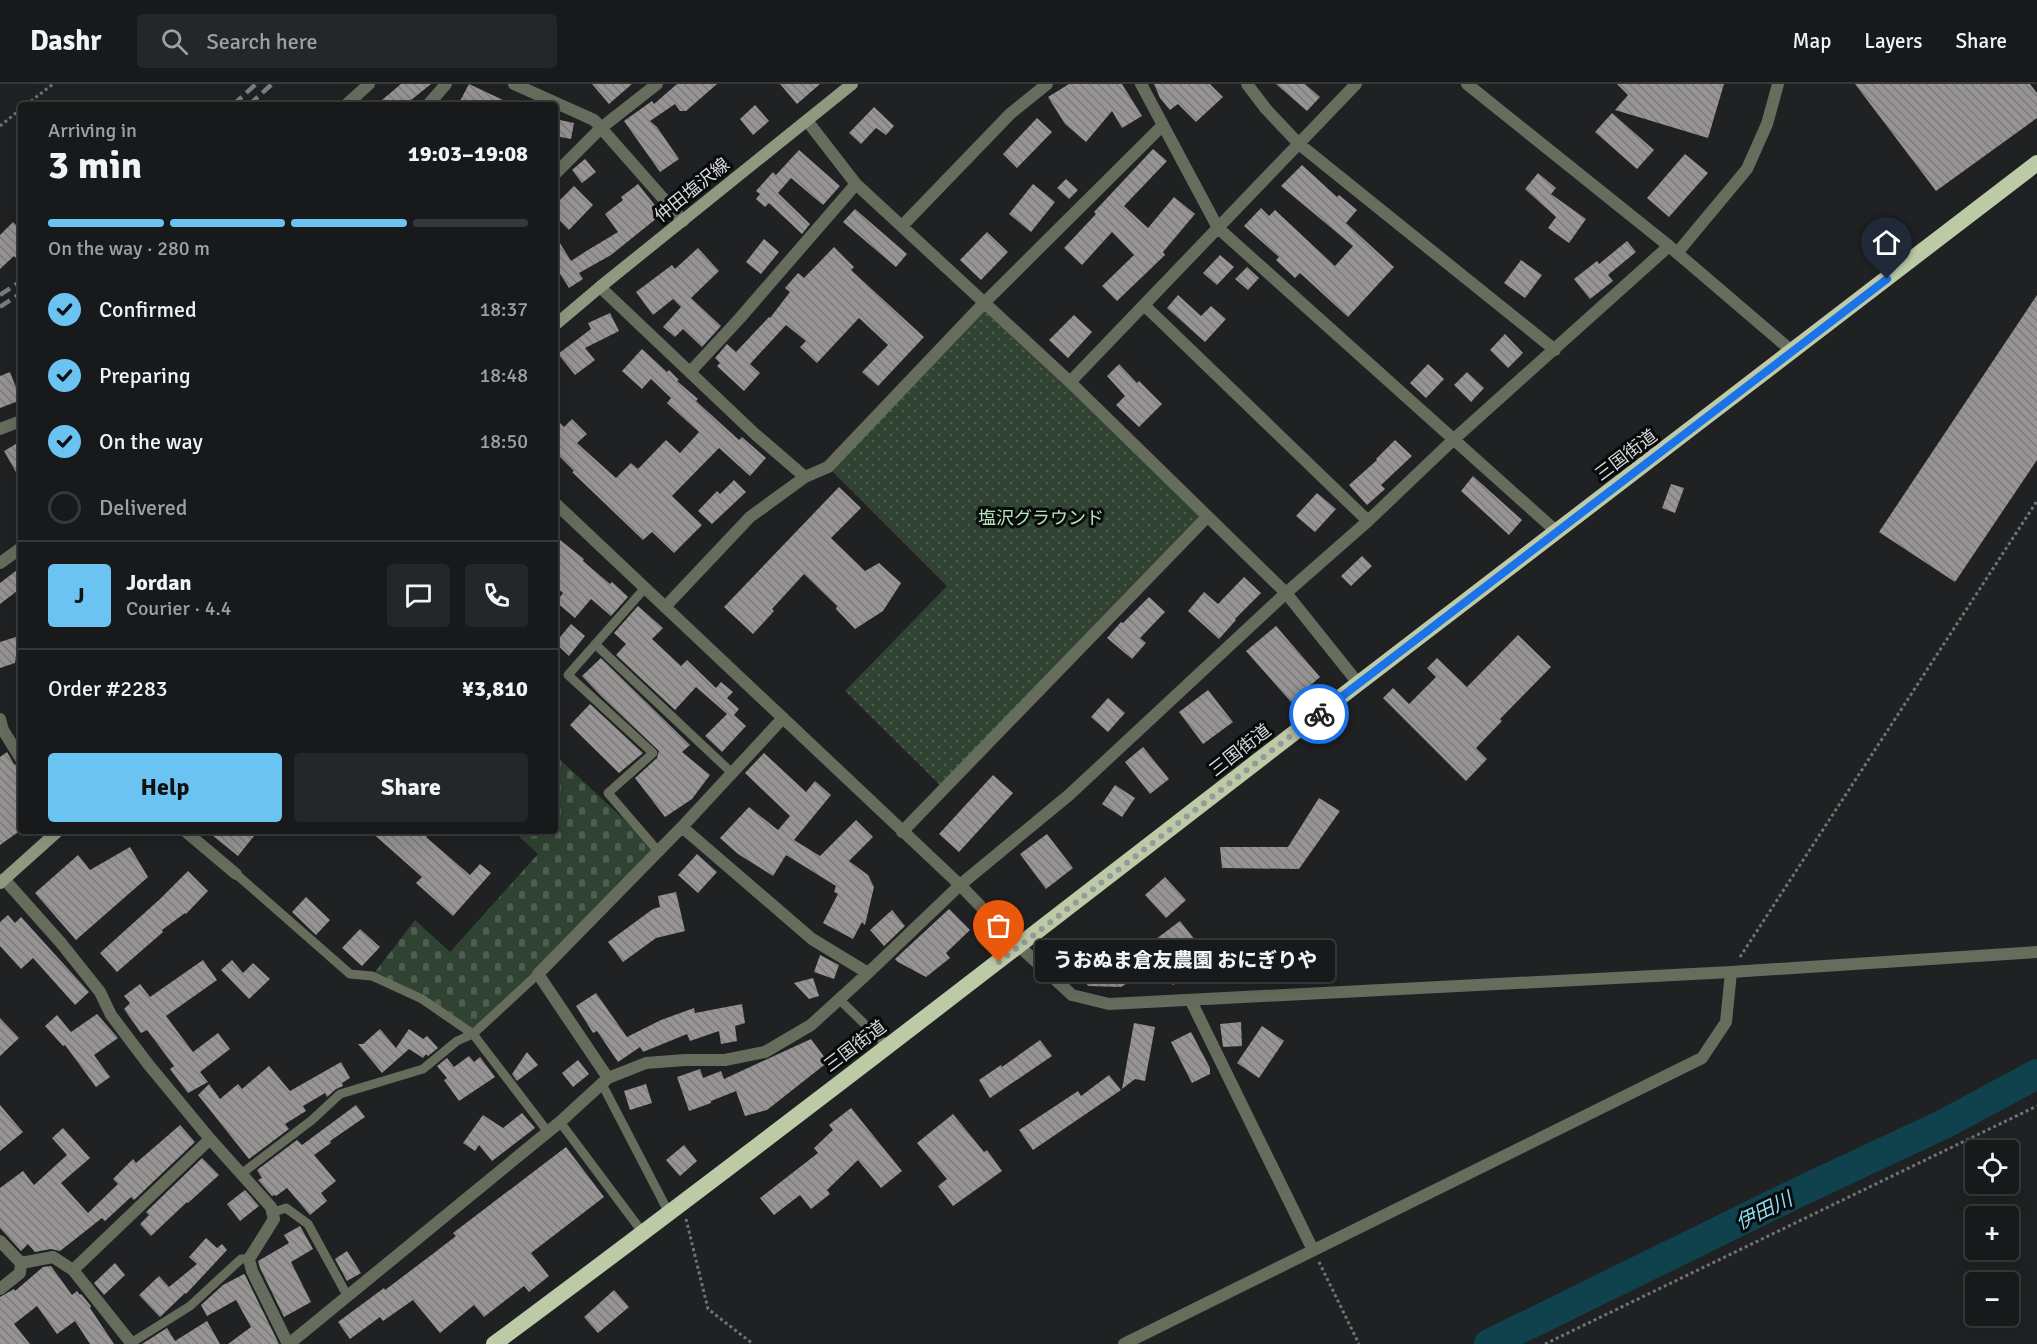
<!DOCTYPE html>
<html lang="en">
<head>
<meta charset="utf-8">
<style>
  body { margin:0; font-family:Signika,"Noto Sans JP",sans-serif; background:#242627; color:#f1f3f6; height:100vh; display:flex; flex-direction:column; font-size:22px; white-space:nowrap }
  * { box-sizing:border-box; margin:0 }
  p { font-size:20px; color:#9ea0a2 }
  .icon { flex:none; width:33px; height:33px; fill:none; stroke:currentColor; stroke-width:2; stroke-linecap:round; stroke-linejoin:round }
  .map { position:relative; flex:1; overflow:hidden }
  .panel { position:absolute; left:18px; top:18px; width:540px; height:732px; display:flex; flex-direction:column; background:#17191a; border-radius:6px; box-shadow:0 6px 24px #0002,0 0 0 2px #363839 }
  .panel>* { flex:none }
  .buttons { position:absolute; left:1965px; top:1056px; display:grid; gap:12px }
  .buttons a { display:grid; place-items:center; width:54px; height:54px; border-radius:6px; background:#17191a; box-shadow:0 6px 24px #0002,0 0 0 2px #363839; font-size:30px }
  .pin { position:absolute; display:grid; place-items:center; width:51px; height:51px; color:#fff; margin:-62px -26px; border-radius:50% 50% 50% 0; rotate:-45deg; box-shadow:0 0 6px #0007 }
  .pin .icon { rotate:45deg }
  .courier { position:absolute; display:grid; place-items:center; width:60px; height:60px; margin:-30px; border:4px solid #1a73e8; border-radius:50%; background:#fff; color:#222; box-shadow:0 2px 8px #0007 }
  .bubble { position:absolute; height:42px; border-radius:6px; background:#17191a; box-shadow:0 6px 24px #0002,0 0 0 2px #363839; font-size:20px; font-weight:800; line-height:42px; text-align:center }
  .head em { font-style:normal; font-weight:800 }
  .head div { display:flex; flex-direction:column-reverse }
  .head { display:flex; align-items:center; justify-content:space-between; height:102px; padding:0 30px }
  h1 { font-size:39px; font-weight:800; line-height:45px }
  .bar { display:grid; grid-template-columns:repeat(4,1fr); gap:9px 6px; align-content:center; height:72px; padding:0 30px }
  .bar i { height:8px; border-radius:4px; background:#363839 }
  .bar .selected { background:#6ac3f1 }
  .bar p { grid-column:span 4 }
  .line { display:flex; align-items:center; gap:15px; padding:0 30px; border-top:2px solid #363839 }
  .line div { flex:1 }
  .round { display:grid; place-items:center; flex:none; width:63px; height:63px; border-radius:6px; background:#242627 }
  ol { padding:0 30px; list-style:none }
  li { display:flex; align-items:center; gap:18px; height:66px }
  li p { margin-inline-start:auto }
  li .icon { padding:6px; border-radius:50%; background:#6ac3f1; color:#111; stroke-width:4 }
  li:last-child { color:#9ea0a2 }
  li i { width:33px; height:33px; border:3px solid #363839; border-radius:50% }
  .primary-button { display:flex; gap:12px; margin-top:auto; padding:12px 30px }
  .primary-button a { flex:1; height:69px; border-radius:6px; background:#6ac3f1; color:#111; font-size:24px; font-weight:800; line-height:69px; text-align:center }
  .primary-button a+a { background:#242627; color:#f1f3f6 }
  header { display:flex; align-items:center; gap:36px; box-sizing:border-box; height:84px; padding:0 30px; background:#17191a; border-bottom:2px solid #363839 }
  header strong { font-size:28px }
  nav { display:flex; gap:33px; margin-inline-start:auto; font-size:21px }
  .search { width:420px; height:54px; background:#242627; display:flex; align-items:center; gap:15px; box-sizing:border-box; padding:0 21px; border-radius:6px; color:#9ea0a2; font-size:22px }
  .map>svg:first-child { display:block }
  .cemetery { fill:url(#cemetery-stones) }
  .park { fill:url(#park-dots) }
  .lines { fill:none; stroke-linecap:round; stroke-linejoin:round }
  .river { stroke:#0f424c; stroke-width:30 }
  .building { fill:url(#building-back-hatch) }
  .path { stroke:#717374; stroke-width:3; stroke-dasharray:3 3; stroke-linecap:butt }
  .service { stroke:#676d5d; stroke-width:9 }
  .minor { stroke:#676d5d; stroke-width:12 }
  .tertiary { stroke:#676d5d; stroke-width:12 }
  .secondary { stroke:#8f9980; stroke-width:12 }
  .trunk { stroke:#bdcaa6; stroke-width:16 }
  .rail { stroke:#7a7c7d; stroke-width:4.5; stroke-dasharray:12 6; stroke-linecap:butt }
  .done { stroke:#97999a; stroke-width:6; stroke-dasharray:0 10.8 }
  .route { stroke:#1a73e8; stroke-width:8 }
  .labels { text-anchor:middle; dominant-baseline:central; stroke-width:6; stroke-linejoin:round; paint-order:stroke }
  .street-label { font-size:18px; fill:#d8dadb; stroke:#090a0b }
  .park-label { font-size:18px; fill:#b1e6b6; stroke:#090a0b }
  .water-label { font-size:20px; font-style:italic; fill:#8bdeef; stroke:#090a0b }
</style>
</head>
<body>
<header>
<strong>Dashr</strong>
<div class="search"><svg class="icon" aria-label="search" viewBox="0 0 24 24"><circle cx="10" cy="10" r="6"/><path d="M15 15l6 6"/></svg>Search here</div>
<nav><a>Map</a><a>Layers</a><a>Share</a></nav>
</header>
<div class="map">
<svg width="2037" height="1260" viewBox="0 0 2037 1260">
  <defs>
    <pattern id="cemetery-stones" width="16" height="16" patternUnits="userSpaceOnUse" patternTransform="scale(1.5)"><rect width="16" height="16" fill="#304232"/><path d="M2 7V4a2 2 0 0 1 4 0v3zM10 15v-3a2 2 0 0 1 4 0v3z" fill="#4d5d4f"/></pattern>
    <pattern id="park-dots" width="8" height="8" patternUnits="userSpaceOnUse" patternTransform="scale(1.5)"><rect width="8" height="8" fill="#304232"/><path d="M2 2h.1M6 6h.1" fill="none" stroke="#4d5d4f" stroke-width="1.8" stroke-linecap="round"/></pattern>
    <pattern id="building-back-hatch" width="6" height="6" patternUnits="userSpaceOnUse" patternTransform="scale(1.5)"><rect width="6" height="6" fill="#979493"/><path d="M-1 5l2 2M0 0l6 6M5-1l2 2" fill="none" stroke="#7d7b7b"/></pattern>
  </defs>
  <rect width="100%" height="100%" fill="#1f2122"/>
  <path class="cemetery" d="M555 671 658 767 473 950 422 915 372 892 415 836 450 868 538 770 513 747H555Z"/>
  <path class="park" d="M984 219 1207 433 944 705 845 607 947 502 828 383Z"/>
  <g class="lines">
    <path class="river" d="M1489 1260 1801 1107 1944 1040 2037 990"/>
  </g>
  <path class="building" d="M401 0H431L405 21H376Z
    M469 0 514 21H468L460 17Z
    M592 0H632L609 20Z
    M677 0H717L686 27H680L675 20 650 37 657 43 679 75 660 88 624 37 652 17 654 20Z
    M780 0H820L797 20Z
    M1069 0H1122L1142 32 1122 44 1112 27 1086 58 1065 40 1048 13Z
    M1154 0H1210L1223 13 1196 38 1178 20 1170 26 1160 14Z
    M1276 0H1305L1320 13 1307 27Z
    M1617 0H1724L1708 54 1615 26 1628 11Z
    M1855 0H2030L2037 9V34L1936 107Z
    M755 21 769 37 753 51 740 35Z
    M874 23 894 42 886 51 876 44 861 60 849 49Z
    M1612 29 1654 66 1637 85 1595 48Z
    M1037 34 1052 48 1017 84 1003 70Z
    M555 35 574 39 571 55 555 52Z
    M1153 65 1167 77 1124 122 1148 144 1174 113 1195 130 1163 168 1165 171 1117 217 1102 202 1134 171 1112 148 1082 181 1064 164 1096 130 1094 128Z
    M799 66 840 102 823 121 791 94 778 109 810 140 802 150 769 119 765 123 756 115 760 110 756 107 773 88 776 91Z
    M1685 70 1708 89 1669 133 1647 114Z
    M585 75 596 88 582 99 572 86Z
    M1302 81 1337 113 1339 111 1357 126 1346 139 1394 183 1348 233 1300 189 1295 194 1276 176 1279 173 1244 142 1261 124 1269 132 1275 126 1335 182 1353 162 1281 102Z
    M1538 89 1556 104 1551 110 1586 135 1569 159 1548 144 1556 133 1525 105Z
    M1066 95 1078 106 1069 115 1057 104Z
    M638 100 662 130 611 171 579 189 583 195 569 204 555 182V151L571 177 588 166 618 148 605 130 623 116 621 113Z
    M1033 100 1055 118 1031 148 1009 130Z
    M574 102 593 121 569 146 555 132V121Z
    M855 125 907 170 896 183 843 138Z
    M13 138 21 146V179L14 172 0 185V151Z
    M987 148 1008 168 981 196 960 176Z
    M764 155 779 168 761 190 746 178Z
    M1627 157 1636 168 1608 191 1613 197 1590 215 1574 195 1597 177 1599 180Z
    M834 163 854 183 851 186 924 253 878 302 862 288 888 261 859 234 817 279 800 263 806 257 786 241 750 280 760 289 744 307 717 282 720 279 715 274 727 260 736 268 769 233 770 234 790 208 785 204 798 189 804 194Z
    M698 164 719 187 691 214 721 242 702 263 683 245 675 253 663 243 681 223 673 215 653 231 636 208 672 181 675 185Z
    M1220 171 1234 183 1217 201 1203 189Z
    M1521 176 1542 191 1525 214 1504 199Z
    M1247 183 1259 194 1248 206 1235 195Z
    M1178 211 1201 232 1211 222 1226 235 1205 258 1167 224Z
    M2037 211V376L1955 498 1879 448Z
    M610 229 619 247 585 264 595 276 575 291 558 270 591 245 588 239Z
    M1074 231 1092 248 1068 274 1049 256Z
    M1505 250 1523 269 1508 284 1490 266Z
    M642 265 667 288 669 286 679 296 677 297 698 315 696 317 739 356 742 353 766 374 750 392 719 364 672 412 702 441 674 469 652 448 643 456 572 388 574 387 555 368V334L564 343 572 335 587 350 577 359 616 394 631 379 638 385 666 356 680 369 699 348 667 319 671 314 651 295 642 305 622 287Z
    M1119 280 1137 299 1139 297 1162 320 1139 343 1116 321 1125 312 1107 292Z
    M1428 280 1444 295 1426 314 1410 299Z
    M10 288 21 316 0 324V292Z
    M1467 288 1484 304 1471 318 1454 301Z
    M1395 356 1412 372 1381 401 1385 405 1367 421 1349 401 1377 376 1376 375Z
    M21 357V397L4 367Z
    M1473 392 1522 436 1509 451 1461 407Z
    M734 396 746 408 712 440 698 427 717 407 720 410Z
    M1671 400 1684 404 1675 429 1662 424Z
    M839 403 861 424 831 454 865 487 879 479 901 499 883 527 855 545 836 525 837 522 804 490 772 525 774 527 753 550 724 523Z
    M1317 409 1336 425 1315 448 1296 432Z
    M555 452 584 475 583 477 610 500 612 498 628 513 611 532 591 515 575 534 556 518 563 509 555 503Z
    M1362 472 1372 482 1351 502 1341 492Z
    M21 483V504L0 520V499Z
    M1244 493 1261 509 1235 535 1236 536 1219 555 1188 527 1204 508 1218 520Z
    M1149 513 1165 528 1140 554 1146 559 1132 575 1107 554 1121 538 1123 539Z
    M638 522 663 544 652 555 681 582 687 576 716 604 721 598 733 608 727 614 739 625 734 631 746 642 722 668 705 652 727 630 696 603 675 626 616 571 626 560 614 549Z
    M571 540 585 552 569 572 555 559Z
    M1276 542 1320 593 1291 618 1246 567Z
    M1518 551 1551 583 1500 635 1502 637 1476 664 1487 675 1466 697 1383 614 1393 604 1409 620 1436 593 1427 584 1437 574 1467 603Z
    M19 552 15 579 0 584V558Z
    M601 574 690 661 682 668 710 691 692 715 665 733 635 694 657 674 659 667 600 611 582 592Z
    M1208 606 1233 638 1203 660 1179 628Z
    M1108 614 1125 629 1108 648 1091 633Z
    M590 620 643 669 619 689 570 641Z
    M1143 663 1169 695 1150 710 1125 678Z
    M7 668 14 680 21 683V746L0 761V673Z
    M764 669 806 708 815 697 831 711 794 756 820 772 856 736 873 753 849 777 868 791 874 803 865 841 862 838 853 855 823 839 838 810 834 808 836 802 786 771 773 792 738 770 720 754 749 723 778 746 790 732 745 689Z
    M993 691 1013 709 959 768 939 750Z
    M1115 701 1135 714 1122 733 1102 720Z
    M1319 714 1340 727 1299 785 1222 784 1220 763H1288Z
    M207 747H258L238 772Z
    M370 747H431L426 753 470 791 480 780 491 789 453 832 416 799 422 793Z
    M1047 750 1073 784 1046 805 1020 770Z
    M130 763 148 793 76 856 35 809 78 771 90 786Z
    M697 770 717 788 698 809 678 791Z
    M188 787 208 807 186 830 185 829 162 846 163 848 117 888 100 869 160 815Z
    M1165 793 1186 816 1166 834 1145 811Z
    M676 808 685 847 656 854 623 878 608 858 653 825 660 823 658 812Z
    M306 813 330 836 316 851 292 828Z
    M949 825 970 846 946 869 950 874 926 893 898 878 895 875Z
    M892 826 905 842 884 862 870 846Z
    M8 831 15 839 21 833 89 908 75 921 33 874 21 885 0 862V838Z
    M1180 837 1211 876 1173 901 1158 880 1121 903 1088 902 1082 890 1119 864 1128 876Z
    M360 845 380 863 362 882 342 864Z
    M820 871 839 881 834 895 814 888Z
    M203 876 217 896 166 932 193 968 218 949 230 965 200 988 208 998 188 1009 170 985 174 982 147 946 141 949 124 925 130 919 124 912 140 900 150 913Z
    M232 876 243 889 253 879 270 895 249 915 221 886Z
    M813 894 819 912 809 915 794 899Z
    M596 909 627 953 661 936 694 924 695 929 742 920 745 939 735 942 737 957 721 960 719 947 690 957 687 950 643 968 640 963 618 978 597 947 593 949 576 922Z
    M97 930 118 954 94 971 110 993 96 1003 65 961 63 962 45 942 57 931 71 948Z
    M0 934 19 954 0 972Z
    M1241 938 1242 962 1223 963 1220 940Z
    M1134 939 1155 943 1145 997 1135 995 1122 1005Z
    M1262 942 1284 957 1259 994 1237 979Z
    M380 945 396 964 409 945 423 955 427 952 438 964 428 972 426 970 423 974 409 965 382 989 358 960H363Z
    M1191 948 1210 984V990L1192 999 1171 958Z
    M811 955 828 978 767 1026 745 1032 736 1007 711 1017V1019L689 1027 677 993 700 985 703 994 721 987 724 995Z
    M1040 956 1052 972 990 1014 979 996 1001 981 1002 983Z
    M527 968 538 981 517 997 512 990Z
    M469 972 474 978 480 973 495 993 459 1017 444 996 447 994 437 982 447 974 454 983Z
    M578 976 589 990 573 1003 562 989Z
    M341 978 350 994 342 999 343 1002 336 1005 327 1013 325 1009 303 1022 306 1027 285 1040 289 1045 249 1075 198 1011 209 1000 220 1015 238 1000 242 1005 269 982 290 1007Z
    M1109 991 1121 1006 1033 1066 1019 1046 1078 1007 1081 1012Z
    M646 1000 652 1019 630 1026 624 1007Z
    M0 1021 23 1048 0 1067Z
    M356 1021 365 1033 330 1057 331 1059 314 1071 336 1097 321 1109 327 1117 310 1131 287 1104 276 1112 275 1111 272 1112 258 1096 262 1094 257 1086 297 1056 302 1061Z
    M851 1024 902 1087 881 1104 858 1076 827 1106 830 1110 811 1125 800 1111 774 1131 760 1114 818 1069 814 1064 833 1046 829 1041Z
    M522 1029 535 1044 492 1077 479 1061 475 1067 463 1059 483 1031 503 1044Z
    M953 1030 984 1068 987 1066 1002 1087 953 1122 938 1102 947 1095 917 1059Z
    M180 1041 195 1058 134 1116 131 1113 105 1137 102 1134 60 1167 51 1165 35 1168 28 1160 21 1167 0 1144V1104L23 1087 34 1101 67 1071 52 1054 63 1044 90 1074 61 1099 88 1129 118 1100 113 1095 133 1075 136 1079Z
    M684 1061 697 1077 680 1092 666 1076Z
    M566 1063 604 1113 531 1169 549 1192 529 1208 524 1202 484 1233 474 1221 440 1249 413 1216 383 1237 380 1233 350 1255 338 1238 384 1204 385 1206 434 1169 456 1152 453 1149Z
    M202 1074 219 1091 188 1119 187 1118 151 1152 140 1140 149 1131 146 1128Z
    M245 1106 259 1122 240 1137 227 1120Z
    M300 1142 313 1165 291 1178 311 1218 284 1233 260 1184 258 1177 289 1159 284 1151Z
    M206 1154 217 1164 222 1160 227 1166 186 1210 185 1209 160 1233 139 1211 159 1192 169 1203 197 1180 189 1173Z
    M347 1167 361 1189 347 1197 335 1175Z
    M115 1179 125 1191 104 1211 94 1199Z
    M51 1182 72 1211 77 1207 80 1211 81 1210 91 1222 90 1224 114 1260H90L75 1237 57 1250 37 1222 14 1240 30 1260H0V1213L14 1205 15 1207 43 1183Z
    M244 1190 245 1191 279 1260H228L251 1243 236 1216 207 1232 201 1221 223 1201Z
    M614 1206 629 1223 598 1249 584 1233Z
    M207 1237 220 1260H142L167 1244 175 1257Z"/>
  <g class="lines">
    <path class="path" d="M26 21 53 0
      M0 42 21 25
      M1740 873 2037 417
      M686 1135 708 1225 753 1260
      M1319 1178 1359 1260
      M1545 1260 2037 1022"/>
    <path class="service" d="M645 504 568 591 653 669 608 709 658 767
      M595 560 732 689
      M236 790 350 890 372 892 422 915 473 950 538 890
      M839 915 887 962
      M602 1000 669 1129
      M560 1038 643 1149
      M241 1090 312 1036 340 1010 423 985 457 957 473 950 548 1048
      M271 1129 286 1124 308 1140 348 1213
      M131 1259 190 1222 241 1175H249"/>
    <path class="minor" d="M514 0 594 36 683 137
      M1141 0 1218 144 1557 448
      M1247 0 1266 25 1299 60 1555 266
      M346 21 369 0
      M428 21 446 0
      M808 38 856 100 1070 298 1286 509 1358 599
      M555 90 601 44 657 0
      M902 142 1010 30 1047 0
      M1677 169 1747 85 1767 40 1778 0
      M600 203 755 350 805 393 750 433 665 523
      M1144 221 1368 437
      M691 287 740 234 856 100
      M1070 298 1356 0
      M0 345 21 337
      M805 393 828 383 984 219 1163 41
      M0 479 21 464
      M0 635 3 646 21 675
      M682 743 812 855 868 889
      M185 747 236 790
      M902 748 1207 433
      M4 795 61 859 100 908 111 931 148 980 210 1055 271 1123 274 1135 249 1175 252 1187 288 1260
      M1191 917 1313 1166
      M608 994 538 890 682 743 783 634
      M0 1157 21 1179 53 1173 73 1186 132 1260
      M73 1186 210 1055
      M0 1205 20 1189 21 1179
      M289 1260 560 1038 608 994 646 979 685 976H725L765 968 811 941 868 889 960 801 1069 711 1286 509 1368 437 1453 356 1669 162
      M1124 1260 1702 974 1726 938 1731 888"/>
    <path class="tertiary" d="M1467 0 1669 162 1793 268
      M555 419 960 801 1019 862 1072 911 1109 920 1731 888 2037 868"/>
    <path class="secondary" d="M555 241 600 203 852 0
      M0 799 58 747"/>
    <path class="trunk" d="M494 1260C784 1045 1069 822 1355 602 1582 427 1810 254 2037 79"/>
    <path class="rail" d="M233 21 256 0
      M249 21 272 0
      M0 211 21 197
      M0 223 21 209"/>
  </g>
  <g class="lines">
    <path class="done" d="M999 878 1319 630"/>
    <path class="route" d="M1319 630 1887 195"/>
  </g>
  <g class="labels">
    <g class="street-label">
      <text transform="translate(692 106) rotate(-39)">仲田塩沢線</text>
      <text transform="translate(1626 371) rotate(-37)">三国街道</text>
      <text transform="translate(1240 666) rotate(-38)">三国街道</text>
      <text transform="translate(855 962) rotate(-37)">三国街道</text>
    </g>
    <g class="park-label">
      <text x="1041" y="434">塩沢グラウンド</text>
    </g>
    <g class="water-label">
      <text transform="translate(1764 1127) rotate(-26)">伊田川</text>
    </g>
  </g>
</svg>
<div class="buttons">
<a><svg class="icon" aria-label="locate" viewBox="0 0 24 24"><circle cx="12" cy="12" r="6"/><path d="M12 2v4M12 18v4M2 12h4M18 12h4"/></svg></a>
<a>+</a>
<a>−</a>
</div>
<div class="pin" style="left:999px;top:878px;background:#ea580c"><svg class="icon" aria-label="bag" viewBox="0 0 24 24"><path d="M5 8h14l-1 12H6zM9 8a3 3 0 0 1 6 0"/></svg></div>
<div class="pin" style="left:1887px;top:195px;background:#1f2937"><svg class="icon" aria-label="home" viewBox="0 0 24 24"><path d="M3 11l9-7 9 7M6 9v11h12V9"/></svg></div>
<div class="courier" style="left:1319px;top:630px"><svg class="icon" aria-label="bike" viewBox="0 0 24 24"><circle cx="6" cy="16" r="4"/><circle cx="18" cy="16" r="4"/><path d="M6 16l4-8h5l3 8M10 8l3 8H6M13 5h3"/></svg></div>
<div class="bubble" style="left:1035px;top:856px;width:300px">うおぬま倉友農園 おにぎりや</div>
<section class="panel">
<div class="head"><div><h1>3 min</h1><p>Arriving in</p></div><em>19:03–19:08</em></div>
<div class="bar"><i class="selected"></i><i class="selected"></i><i class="selected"></i><i></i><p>On the way · 280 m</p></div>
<ol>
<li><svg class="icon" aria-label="check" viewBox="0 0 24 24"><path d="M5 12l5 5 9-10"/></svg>Confirmed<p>18:37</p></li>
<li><svg class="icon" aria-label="check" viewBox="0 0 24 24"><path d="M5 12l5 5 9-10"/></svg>Preparing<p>18:48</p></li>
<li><svg class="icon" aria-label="check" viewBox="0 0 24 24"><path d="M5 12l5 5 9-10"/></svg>On the way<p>18:50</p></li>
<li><i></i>Delivered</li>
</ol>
<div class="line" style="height:108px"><b class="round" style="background:#6ac3f1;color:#111">J</b><div><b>Jordan</b><p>Courier · 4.4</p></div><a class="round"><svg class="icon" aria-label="chat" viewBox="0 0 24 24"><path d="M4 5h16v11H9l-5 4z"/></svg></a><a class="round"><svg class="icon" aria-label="phone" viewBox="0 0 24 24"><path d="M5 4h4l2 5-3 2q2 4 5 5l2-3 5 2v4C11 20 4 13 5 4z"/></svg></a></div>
<div class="line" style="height:78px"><div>Order #2283</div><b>¥3,810</b></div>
<div class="primary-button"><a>Help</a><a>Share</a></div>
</section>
</div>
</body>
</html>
